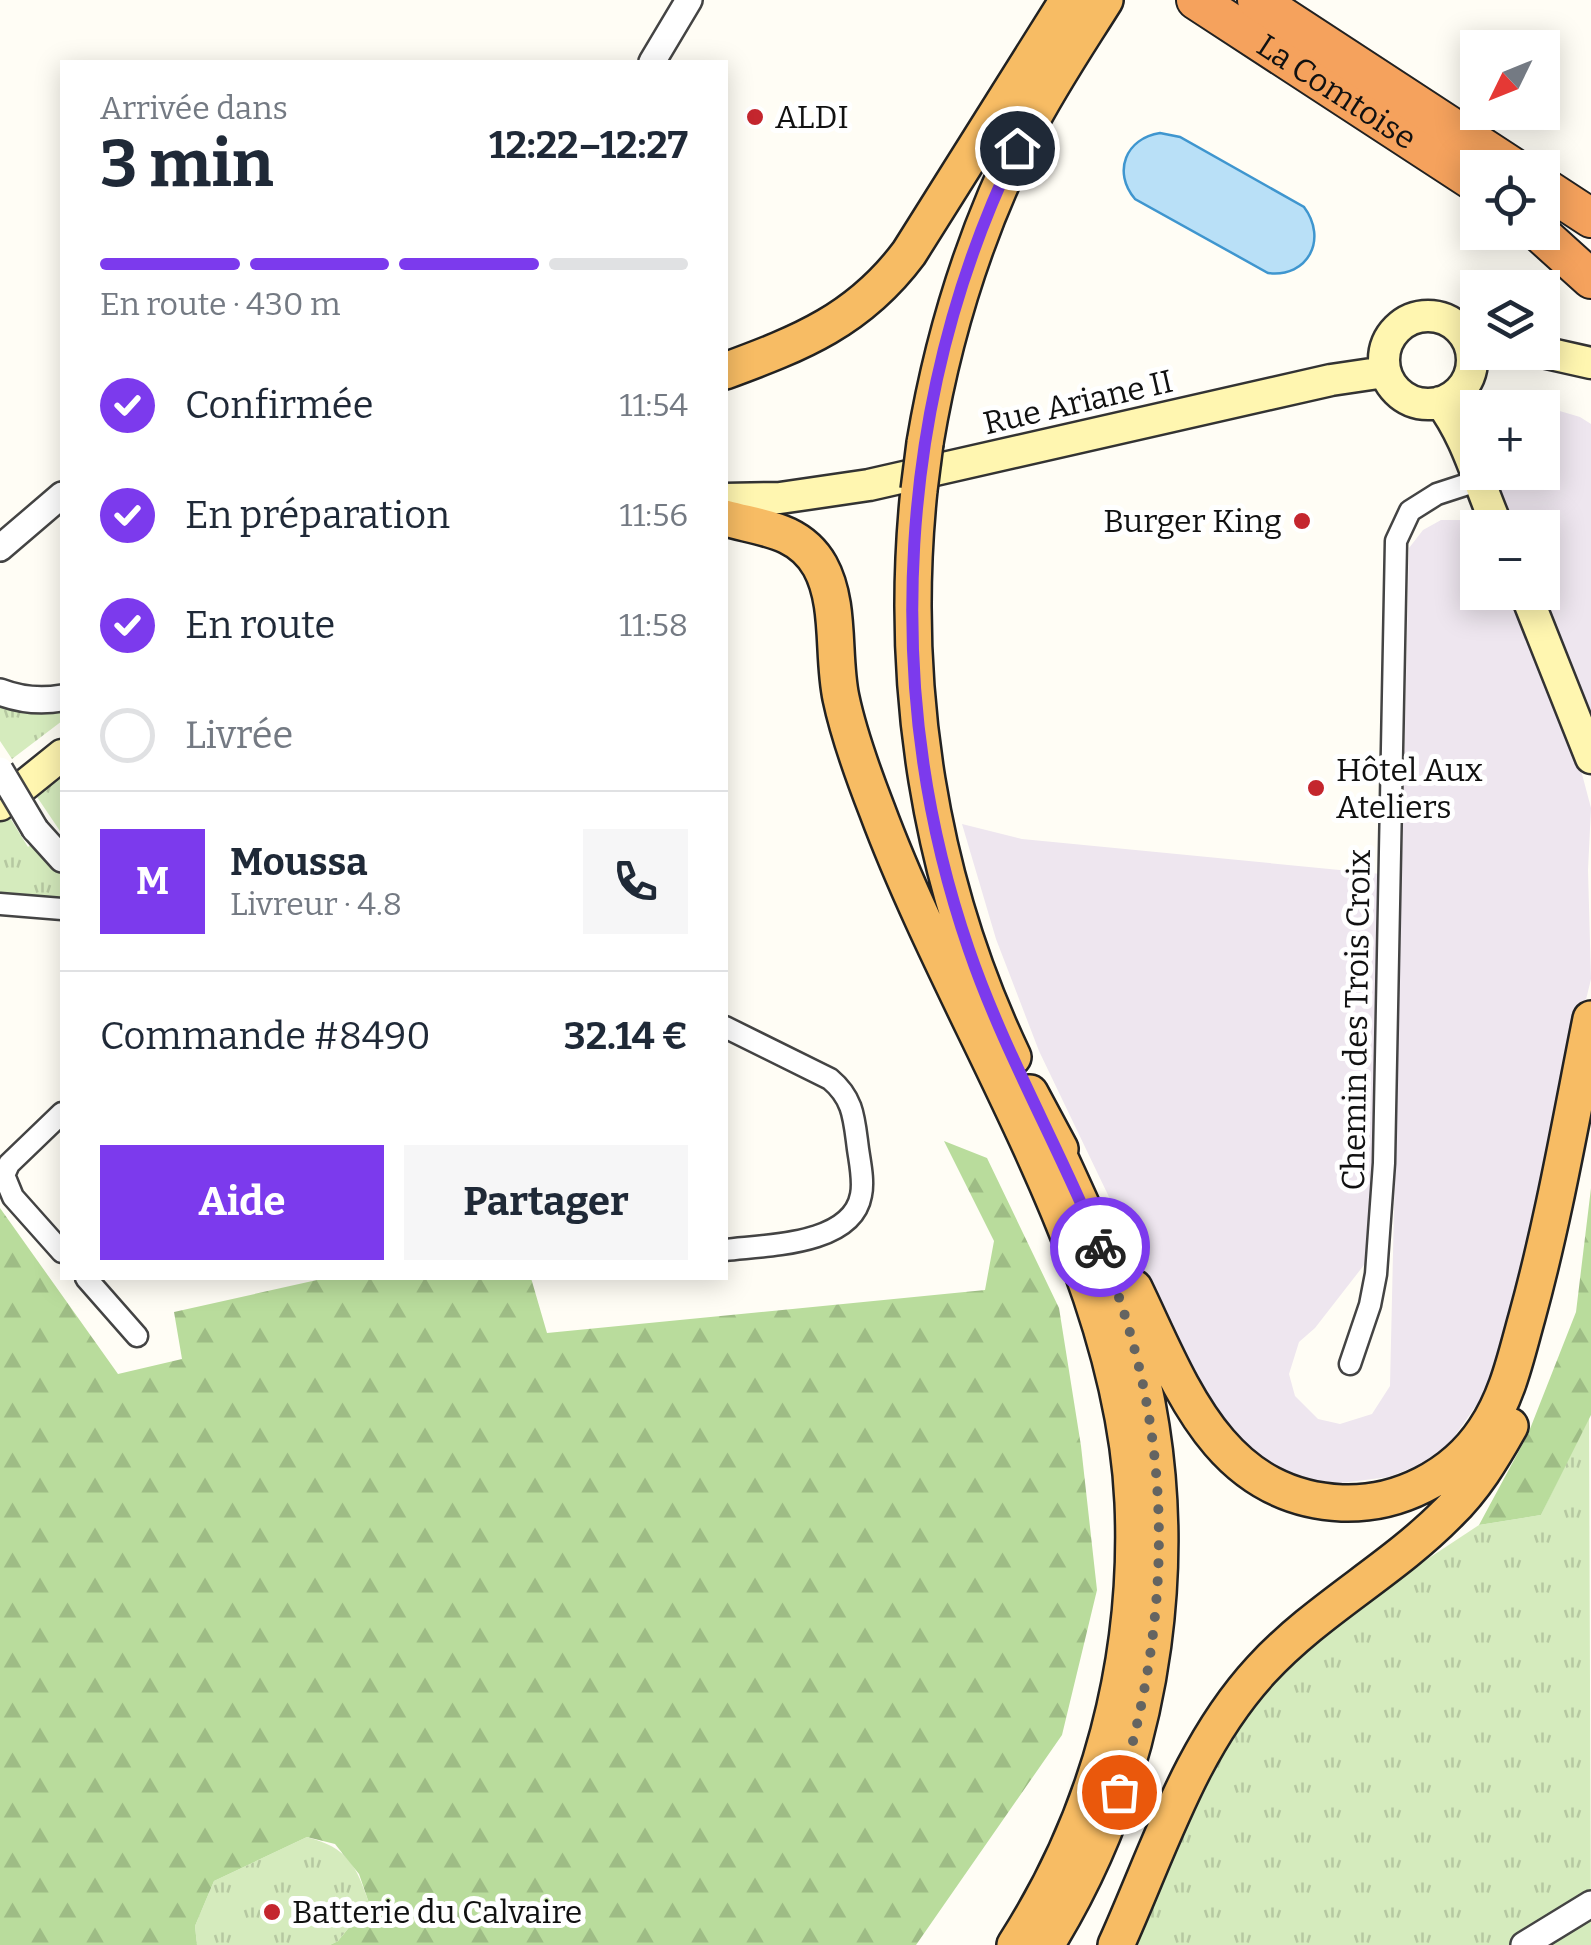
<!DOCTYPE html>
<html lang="fr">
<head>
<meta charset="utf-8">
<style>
  body { margin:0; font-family:Bitter,serif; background:#f6f6f7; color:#1f2937; height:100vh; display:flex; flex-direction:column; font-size:38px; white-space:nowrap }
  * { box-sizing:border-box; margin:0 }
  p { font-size:32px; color:#747a83 }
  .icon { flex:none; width:55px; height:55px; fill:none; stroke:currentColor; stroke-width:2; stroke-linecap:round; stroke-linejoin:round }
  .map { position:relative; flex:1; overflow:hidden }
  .sheet { position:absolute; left:60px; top:60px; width:668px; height:1220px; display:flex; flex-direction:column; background:#fff; border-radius:0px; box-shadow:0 5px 25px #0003 }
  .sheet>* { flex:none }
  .needle { width:65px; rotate:227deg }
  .controls { position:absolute; left:1460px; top:30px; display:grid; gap:20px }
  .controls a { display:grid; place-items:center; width:100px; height:100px; border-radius:0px; background:#fff; box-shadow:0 5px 25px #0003; font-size:50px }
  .pin { position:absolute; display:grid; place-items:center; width:85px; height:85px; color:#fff; margin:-42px; border:5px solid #fff; border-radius:50%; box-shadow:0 2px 10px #0007 }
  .courier { position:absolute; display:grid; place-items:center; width:100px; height:100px; margin:-50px; border:8px solid #7c3aed; border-radius:50%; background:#fff; color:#222; box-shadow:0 2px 12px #0007 }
  .overview em { font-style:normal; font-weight:700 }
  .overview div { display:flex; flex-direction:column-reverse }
  .overview { display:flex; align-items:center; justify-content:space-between; height:170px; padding:0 40px }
  h1 { font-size:65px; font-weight:700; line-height:75px }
  .bar { display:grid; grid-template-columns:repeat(4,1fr); gap:15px 10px; align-content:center; height:120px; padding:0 40px }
  .bar i { height:12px; border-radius:8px; background:#e0e1e3 }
  .bar .selected { background:#7c3aed }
  .bar p { grid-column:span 4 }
  .line { display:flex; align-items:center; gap:25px; padding:0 40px; border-top:2px solid #e0e1e3 }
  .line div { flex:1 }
  .round { display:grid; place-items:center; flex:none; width:105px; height:105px; border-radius:0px; background:#f6f6f7 }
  ol { padding:0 40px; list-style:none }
  li { display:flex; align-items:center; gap:30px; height:110px }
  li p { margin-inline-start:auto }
  li .icon { padding:10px; border-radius:50%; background:#7c3aed; color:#fff; stroke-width:4 }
  li:last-child { color:#747a83 }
  li i { width:55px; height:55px; border:5px solid #e0e1e3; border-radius:50% }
  .button { display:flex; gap:20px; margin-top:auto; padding:20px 40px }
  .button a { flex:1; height:115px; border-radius:0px; background:#7c3aed; color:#fff; font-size:40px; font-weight:700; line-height:115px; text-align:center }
  .button a+a { background:#f6f6f7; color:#1f2937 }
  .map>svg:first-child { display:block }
  .industrial { fill:#eee6ef }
  .grass { fill:url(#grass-tufts) }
  .forest { fill:url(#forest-firs) }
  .water { fill:#b9e0f7; stroke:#3f96cf; stroke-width:2.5 }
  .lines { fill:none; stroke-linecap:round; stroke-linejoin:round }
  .minor-casing { stroke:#444; stroke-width:25 }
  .tertiary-casing { stroke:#444; stroke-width:30 }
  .secondary-casing { stroke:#333; stroke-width:35 }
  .trunk-casing { stroke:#222; stroke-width:40 }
  .motorway-casing { stroke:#222; stroke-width:42 }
  .minor { stroke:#fff; stroke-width:20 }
  .tertiary { stroke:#fff; stroke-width:25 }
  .secondary { stroke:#fff6b0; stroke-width:30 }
  .trunk { stroke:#f7bc64; stroke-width:35 }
  .motorway { stroke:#f5a25d; stroke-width:38 }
  .tertiary-bridge-casing { stroke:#444; stroke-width:30; stroke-linecap:butt }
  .trunk-bridge-casing { stroke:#222; stroke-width:40; stroke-linecap:butt }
  .tertiary-bridge { stroke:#fff; stroke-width:25 }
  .trunk-bridge { stroke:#f7bc64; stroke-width:35 }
  .done { stroke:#646461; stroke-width:10; stroke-dasharray:0 18 }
  .route { stroke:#7c3aed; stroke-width:12 }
  .poi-dot { fill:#c4262e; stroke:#fff; stroke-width:4 }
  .labels { text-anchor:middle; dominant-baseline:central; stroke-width:10; stroke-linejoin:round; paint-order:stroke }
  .street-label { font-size:32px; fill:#111; stroke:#fff }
  .poi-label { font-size:32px; fill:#111; stroke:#fff; text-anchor:start }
</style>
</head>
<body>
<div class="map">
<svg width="1591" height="1945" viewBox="0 0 1591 1945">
  <defs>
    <pattern id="grass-tufts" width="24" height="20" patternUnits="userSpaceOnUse" patternTransform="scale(2.5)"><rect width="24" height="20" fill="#d5ebbd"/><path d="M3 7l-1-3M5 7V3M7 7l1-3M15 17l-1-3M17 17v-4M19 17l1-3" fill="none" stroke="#b6c8a1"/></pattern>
    <pattern id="forest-firs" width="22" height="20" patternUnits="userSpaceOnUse" patternTransform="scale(2.5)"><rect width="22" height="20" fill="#b9dc9c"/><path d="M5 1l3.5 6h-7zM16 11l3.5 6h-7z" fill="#9ebc85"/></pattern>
  </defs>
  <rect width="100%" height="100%" fill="#fffdf5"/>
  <path class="industrial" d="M1495 392 1580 417 1591 424V720L1540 593 1542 592V528L1515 527 1494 473 1542 472V408H1478L1477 412V407L1480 397Z
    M1441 520H1460L1478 528V592L1510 593 1582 774 1591 808 1588 870 1591 979 1499 1358 1482 1397 1450 1443 1421 1464 1389 1477 1325 1485 1281 1473 1233 1437 1190 1366 1039 1051 996 939 962 824 1022 839 1381 874 1371 1256 1315 1328 1299 1342 1289 1374 1295 1396 1318 1419 1340 1424 1372 1414 1390 1386 1409 548 1423 530Z"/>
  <path class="grass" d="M0 701 62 706V721L12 759 0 741Z
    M62 769V834L33 791Z
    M4 808 28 847 31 844 62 875V899L0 894V812Z
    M1589 1415 1591 1945H1134L1222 1746 1255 1702 1291 1662 1382 1589 1479 1525 1541 1515Z
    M307 1837C348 1848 356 1865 369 1903L338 1941 330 1945H197L195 1926 214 1881Z"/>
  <path class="forest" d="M944 1141 987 1158 1059 1308 1081 1446 1097 1590 1062 1735 916 1945H330L338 1941 369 1903 359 1874 335 1844 307 1837 214 1881 195 1926 197 1945H0V1208L118 1374 182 1359 174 1312 326 1278H531L547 1333 985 1290 994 1241Z
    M1591 1188V1415L1541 1515 1479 1525 1528 1434 1576 1312Z"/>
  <path class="water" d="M1160 133 1180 137 1304 207C1328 239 1308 278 1268 273L1135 199C1112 172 1126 138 1160 133Z"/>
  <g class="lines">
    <g class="minor-casing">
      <path id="minor" d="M0 904 62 909
        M725 1027 830 1079C854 1099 854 1119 858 1149 860 1163 864 1181 861 1195 852 1246 764 1245 725 1250
        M62 1113 9 1164 4 1175 13 1197 62 1252
        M86 1278 137 1336
        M1350 1364 1370 1305 1376 1274 1384 1163 1396 541 1410 511 1437 494 1477 481"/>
    </g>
    <g class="tertiary-casing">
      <path id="tertiary" d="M652 62 689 0
        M0 548 62 495
        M0 692C21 700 40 702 62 698
        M35 829 62 859
        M1524 1945 1591 1904"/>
    </g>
    <g class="secondary-casing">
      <path id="secondary" d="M1384 360a44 44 0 1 1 88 0a44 44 0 1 1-88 0Z
        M1542 352 1591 363
        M1440 402C1468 438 1479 486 1498 528
        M725 499 780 498 869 485 1331 380 1385 372
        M1525 592 1591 758
        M0 805 62 755"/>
    </g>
    <g class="trunk-casing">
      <path id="trunk" d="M725 371C801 343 859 320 909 253L1068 0
        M925 443C943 335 976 229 1026 131 1049 86 1078 43 1105 0
        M919 490C899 684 929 881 1013 1057
        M725 518C761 528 799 529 820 566 841 604 832 656 841 698 849 736 863 774 877 810 960 1033 1122 1262 1133 1502 1140 1659 1100 1813 1015 1945
        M1030 1093 1060 1149
        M1134 1288C1180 1383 1217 1497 1342 1503 1398 1505 1454 1477 1485 1430 1508 1396 1516 1356 1527 1317 1554 1219 1571 1119 1591 1019
        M1046 1945C1159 1762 1190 1535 1129 1329 1109 1260 1077 1196 1048 1132
        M1116 1945C1159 1850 1190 1747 1261 1670 1317 1609 1391 1571 1448 1513 1474 1488 1492 1458 1510 1426"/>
    </g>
    <g class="motorway-casing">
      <g id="motorway">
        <path id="s1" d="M1196 0 1478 184"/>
        <path d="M1257 0 1514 168"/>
        <path d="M1542 186 1591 218"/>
        <path d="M1539 232 1591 279"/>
      </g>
    </g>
    <use href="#minor" class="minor"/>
    <use href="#tertiary" class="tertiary"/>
    <use href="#secondary" class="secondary"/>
    <use href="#trunk" class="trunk"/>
    <use href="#motorway" class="motorway"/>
    <g class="tertiary-bridge-casing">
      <path id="tertiary-bridge" d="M0 770 35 829"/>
    </g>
    <g class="trunk-bridge-casing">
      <path id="trunk-bridge" d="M919 490 925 443"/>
    </g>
    <use href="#tertiary-bridge" class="tertiary-bridge"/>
    <use href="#trunk-bridge" class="trunk-bridge"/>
  </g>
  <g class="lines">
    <path class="done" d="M1100 1247C1175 1428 1175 1607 1119 1792"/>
    <path class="route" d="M1017 148C897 396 879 689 969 950 1004 1052 1059 1147 1100 1247"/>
  </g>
  <g class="poi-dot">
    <circle cx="755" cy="117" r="10"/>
    <circle cx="1302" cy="521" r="10"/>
    <circle cx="1316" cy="788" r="10"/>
    <circle cx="272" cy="1912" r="10"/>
  </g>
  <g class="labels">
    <g class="street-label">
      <text stroke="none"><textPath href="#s1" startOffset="168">La Comtoise</textPath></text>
      <text transform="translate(1078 402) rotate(-13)">Rue Ariane II</text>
      <text transform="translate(1356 1020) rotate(-89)">Chemin des Trois Croix</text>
    </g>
    <g class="poi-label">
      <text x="775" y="117">ALDI</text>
      <text x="1282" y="521" text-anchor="end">Burger King</text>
      <text x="1336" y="770">Hôtel Aux<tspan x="1336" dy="37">Ateliers</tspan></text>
      <text x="292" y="1912">Batterie du Calvaire</text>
    </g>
  </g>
</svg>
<div class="controls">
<a><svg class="needle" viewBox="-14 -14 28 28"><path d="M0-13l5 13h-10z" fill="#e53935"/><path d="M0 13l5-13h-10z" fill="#747a83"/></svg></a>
<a><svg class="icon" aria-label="locate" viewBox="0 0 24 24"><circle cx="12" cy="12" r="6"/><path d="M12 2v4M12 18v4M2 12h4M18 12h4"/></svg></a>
<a><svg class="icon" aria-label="layers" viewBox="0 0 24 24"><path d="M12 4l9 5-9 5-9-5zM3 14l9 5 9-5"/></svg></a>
<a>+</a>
<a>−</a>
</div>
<div class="pin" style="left:1119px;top:1792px;background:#ea580c"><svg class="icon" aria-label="bag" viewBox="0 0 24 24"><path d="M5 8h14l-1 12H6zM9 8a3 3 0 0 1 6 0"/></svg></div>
<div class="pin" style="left:1017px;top:148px;background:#1f2937"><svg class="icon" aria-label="home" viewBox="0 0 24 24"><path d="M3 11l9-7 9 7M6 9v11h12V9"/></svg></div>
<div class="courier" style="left:1100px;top:1247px"><svg class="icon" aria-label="bike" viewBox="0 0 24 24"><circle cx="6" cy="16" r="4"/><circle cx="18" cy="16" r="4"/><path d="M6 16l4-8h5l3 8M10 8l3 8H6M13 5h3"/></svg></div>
<section class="sheet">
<div class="overview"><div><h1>3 min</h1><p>Arrivée dans</p></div><em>12:22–12:27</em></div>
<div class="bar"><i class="selected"></i><i class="selected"></i><i class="selected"></i><i></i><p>En route · 430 m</p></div>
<ol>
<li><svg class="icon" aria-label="check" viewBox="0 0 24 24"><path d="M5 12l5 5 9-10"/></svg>Confirmée<p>11:54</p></li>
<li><svg class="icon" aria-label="check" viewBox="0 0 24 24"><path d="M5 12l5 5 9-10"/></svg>En préparation<p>11:56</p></li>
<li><svg class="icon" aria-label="check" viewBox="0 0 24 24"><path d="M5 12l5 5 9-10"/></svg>En route<p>11:58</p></li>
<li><i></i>Livrée</li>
</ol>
<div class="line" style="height:180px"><b class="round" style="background:#7c3aed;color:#fff">M</b><div><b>Moussa</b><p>Livreur · 4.8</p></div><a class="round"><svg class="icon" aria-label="phone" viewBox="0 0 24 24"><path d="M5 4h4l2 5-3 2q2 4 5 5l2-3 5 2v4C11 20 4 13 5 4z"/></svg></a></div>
<div class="line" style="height:130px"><div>Commande #8490</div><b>32.14 €</b></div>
<div class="button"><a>Aide</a><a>Partager</a></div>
</section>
</div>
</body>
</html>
